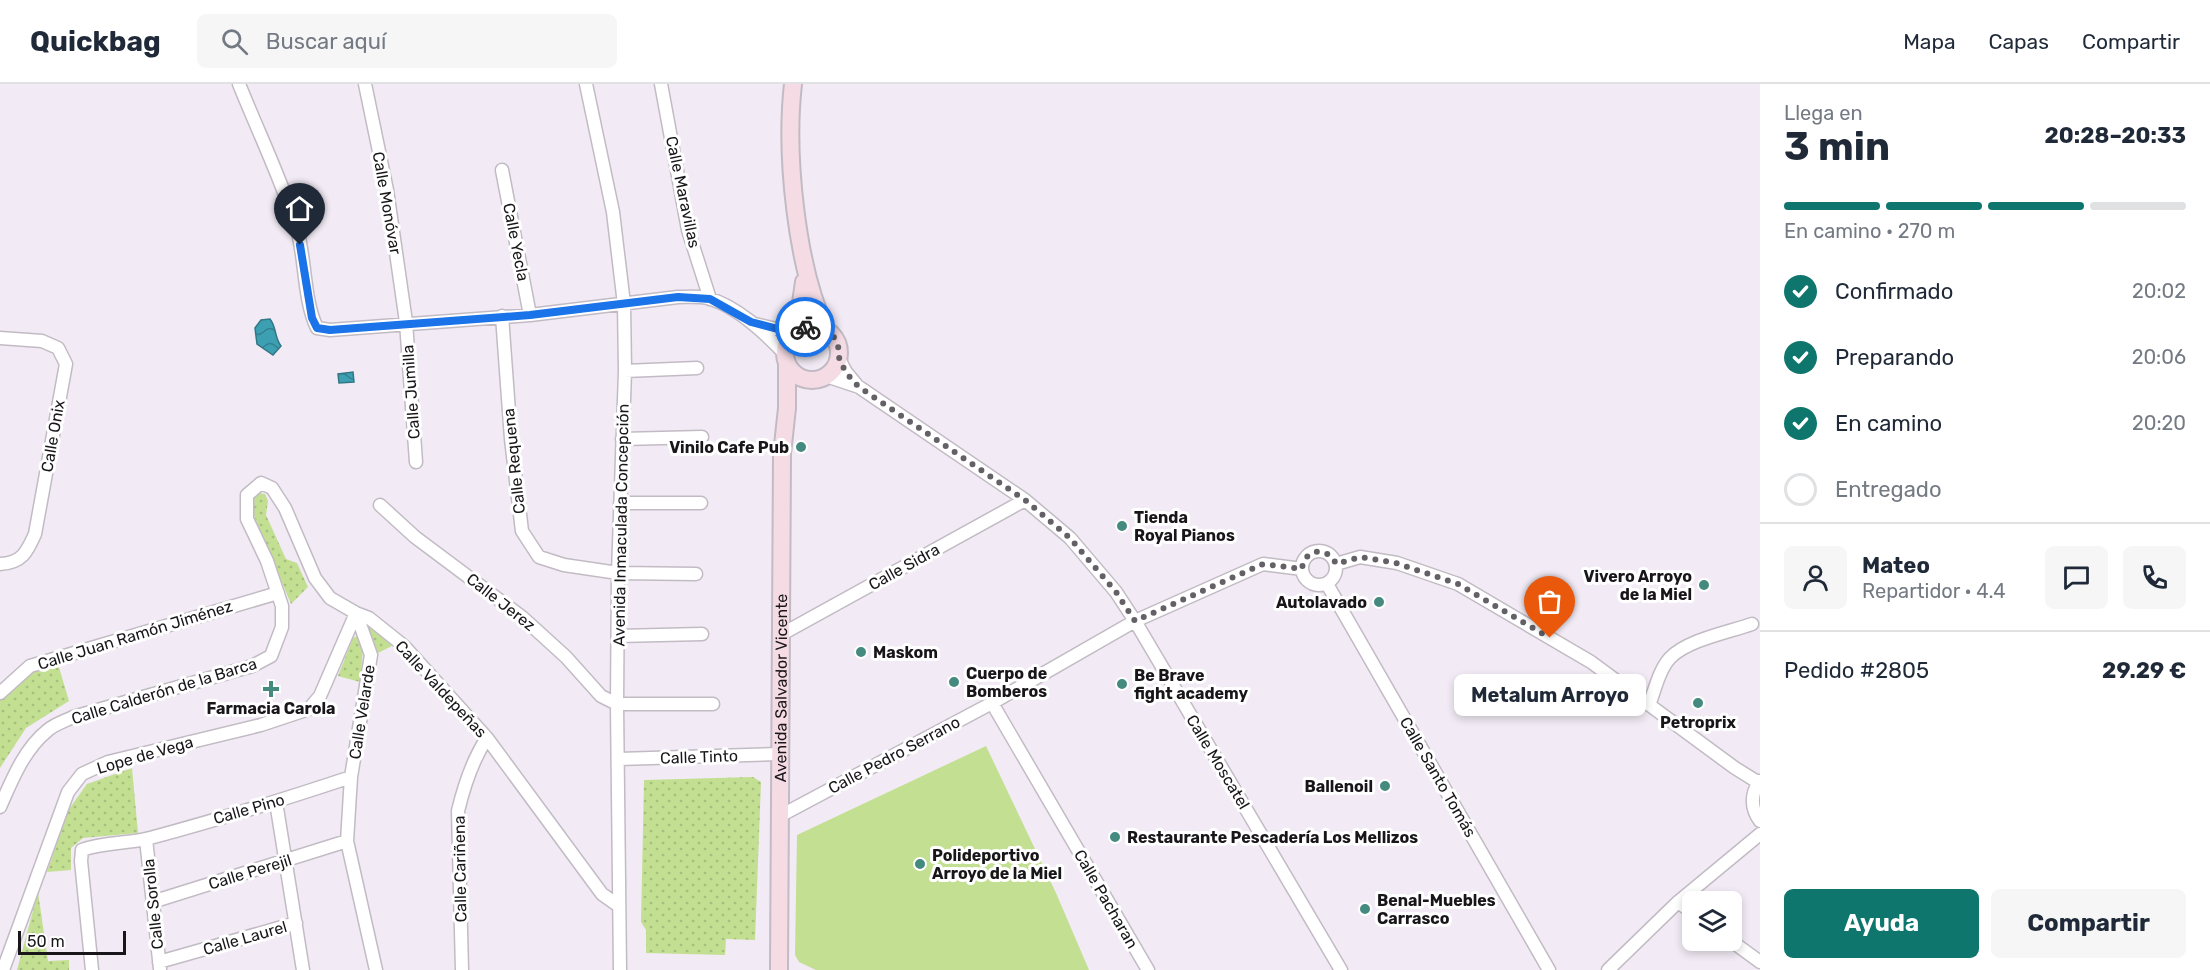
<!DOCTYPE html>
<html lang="es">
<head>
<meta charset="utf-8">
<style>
  body { margin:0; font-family:Rubik,sans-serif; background:#f6f6f7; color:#1f2937; height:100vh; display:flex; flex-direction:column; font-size:22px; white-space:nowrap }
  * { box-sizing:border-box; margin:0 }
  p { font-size:20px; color:#747a83 }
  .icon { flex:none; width:33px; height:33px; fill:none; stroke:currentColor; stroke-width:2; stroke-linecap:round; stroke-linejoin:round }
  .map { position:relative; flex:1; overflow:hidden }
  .sheet { display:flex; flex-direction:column; background:#fff; width:450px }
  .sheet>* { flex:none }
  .tools { position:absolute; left:1682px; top:807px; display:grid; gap:12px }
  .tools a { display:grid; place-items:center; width:60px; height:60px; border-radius:9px; background:#fff; box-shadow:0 3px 9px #0003; font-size:30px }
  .scale { position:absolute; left:18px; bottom:15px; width:108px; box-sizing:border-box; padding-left:6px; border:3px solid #181619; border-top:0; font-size:16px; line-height:21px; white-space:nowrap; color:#181619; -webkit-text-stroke:4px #fff; paint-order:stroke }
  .pin { position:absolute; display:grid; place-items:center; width:51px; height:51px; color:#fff; margin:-62px -26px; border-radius:50% 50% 50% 0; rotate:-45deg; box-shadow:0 0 6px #0007 }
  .pin .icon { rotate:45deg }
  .courier { position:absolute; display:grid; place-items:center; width:60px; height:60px; margin:-30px; border:4px solid #1a73e8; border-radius:50%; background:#fff; color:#222; box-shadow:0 2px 8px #0007 }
  .bubble { position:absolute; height:42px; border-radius:9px; background:#fff; box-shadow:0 3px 9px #0003; font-size:20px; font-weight:700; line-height:42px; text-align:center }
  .headline em { font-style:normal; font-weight:700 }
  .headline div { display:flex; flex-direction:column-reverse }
  .headline { display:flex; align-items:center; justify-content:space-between; height:102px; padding:0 24px }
  h1 { font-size:39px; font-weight:700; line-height:45px }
  .bar { display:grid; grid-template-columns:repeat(4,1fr); gap:9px 6px; align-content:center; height:72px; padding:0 24px }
  .bar i { height:8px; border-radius:4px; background:#e0e1e3 }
  .bar .current { background:#0f766e }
  .bar p { grid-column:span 4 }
  .line { display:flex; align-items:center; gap:15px; padding:0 24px; border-top:2px solid #e0e1e3 }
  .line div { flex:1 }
  .round { display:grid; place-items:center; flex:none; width:63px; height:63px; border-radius:9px; background:#f6f6f7 }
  ol { padding:0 24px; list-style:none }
  li { display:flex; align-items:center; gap:18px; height:66px }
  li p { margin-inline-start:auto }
  li .icon { padding:6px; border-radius:50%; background:#0f766e; color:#fff; stroke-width:4 }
  li:last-child { color:#747a83 }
  li i { width:33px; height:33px; border:3px solid #e0e1e3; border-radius:50% }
  .button { display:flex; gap:12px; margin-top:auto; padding:12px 24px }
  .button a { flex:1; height:69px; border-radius:9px; background:#0f766e; color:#fff; font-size:24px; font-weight:700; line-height:69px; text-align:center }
  .button a+a { background:#f6f6f7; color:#1f2937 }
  header { display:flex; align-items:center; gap:36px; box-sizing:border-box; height:84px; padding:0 30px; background:#fff; border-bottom:2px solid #e0e1e3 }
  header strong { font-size:28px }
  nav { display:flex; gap:33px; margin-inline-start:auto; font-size:21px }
  .search { width:420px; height:54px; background:#f6f6f7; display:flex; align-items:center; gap:15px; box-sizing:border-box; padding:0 21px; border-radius:9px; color:#747a83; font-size:22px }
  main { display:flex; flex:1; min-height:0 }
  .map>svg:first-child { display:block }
  .grass { fill:url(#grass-dots) }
  .garden { fill:#c2df92 }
  .water { fill:url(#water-waves); stroke:#327784; stroke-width:1.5 }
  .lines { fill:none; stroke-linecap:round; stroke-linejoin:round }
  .street-casing { stroke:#c2bbc4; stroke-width:15 }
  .secondary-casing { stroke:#c2bbc4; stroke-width:20 }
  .street { stroke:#fff; stroke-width:12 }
  .secondary { stroke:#f5dce4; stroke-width:16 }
  .done { stroke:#646166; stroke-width:6; stroke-dasharray:0 10.8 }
  .route { stroke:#1a73e8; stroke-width:8 }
  .poi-dot { fill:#458a7f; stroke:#fff; stroke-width:2 }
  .labels { text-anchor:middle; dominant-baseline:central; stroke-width:6; stroke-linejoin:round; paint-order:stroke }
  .street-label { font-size:16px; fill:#181619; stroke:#fff }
  .poi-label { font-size:16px; font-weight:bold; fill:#181619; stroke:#fff; text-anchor:start }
</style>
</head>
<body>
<header>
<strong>Quickbag</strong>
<div class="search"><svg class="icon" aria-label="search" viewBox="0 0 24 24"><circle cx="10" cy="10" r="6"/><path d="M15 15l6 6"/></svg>Buscar aquí</div>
<nav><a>Mapa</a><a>Capas</a><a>Compartir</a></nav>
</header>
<main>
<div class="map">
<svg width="1760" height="886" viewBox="0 0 1760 886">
  <defs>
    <pattern id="grass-dots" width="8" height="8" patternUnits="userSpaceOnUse" patternTransform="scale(1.5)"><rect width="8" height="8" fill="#c2df92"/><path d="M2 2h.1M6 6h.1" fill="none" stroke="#a6bf7d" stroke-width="1.8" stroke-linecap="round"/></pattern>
    <pattern id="water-waves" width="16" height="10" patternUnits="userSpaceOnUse" patternTransform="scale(1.5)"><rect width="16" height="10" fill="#3da0b2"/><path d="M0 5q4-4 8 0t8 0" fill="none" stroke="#328190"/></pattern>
  </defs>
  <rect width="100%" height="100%" fill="#f2ebf5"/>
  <path class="grass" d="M259 409 265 410 268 417 266 431 286 475 297 479 308 503 291 520 252 427 253 413Z
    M365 541H371L392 562 378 569Z
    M357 552 363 566 360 598 338 592 353 554Z
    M58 580 69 617 26 644 0 684V616L33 588Z
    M132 684 138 749 83 754 71 764V786L47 788 69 725 87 700Z
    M753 693 761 698 755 856 726 855 725 871 646 869V846L641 838 644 696Z
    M38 808 48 877 69 876V886H17Z"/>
  <path class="garden" d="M986 662 1056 809 1089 886H816L799 878 795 871 797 751Z"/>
  <path class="water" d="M270 235C277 244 274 253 281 262L273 271 257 260 255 244 261 236Z
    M353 288 354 298 339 299 338 290Z"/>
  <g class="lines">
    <g class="street-casing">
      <path id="street" d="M239 0C258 47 280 93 296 141 306 174 303 215 317 244L330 246 530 231 678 213C688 213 698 212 707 214 736 221 765 249 785 270
        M365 0 387 106 406 238 416 378
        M586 0 613 128 624 220 625 287 618 489 617 620 620 886
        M661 0 688 146 710 215
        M502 86 530 231
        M502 232 511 355 522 447 539 473 564 481 618 489 696 490
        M755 240 793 249
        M0 254 42 257 58 264 66 280 35 450C27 468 22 479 0 480
        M838 273 846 288 856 300
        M625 287 697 284
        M826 292 859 303 1025 416 1070 454 1116 508 1135 537 1341 886
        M622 355 702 353
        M620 419H701
        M380 421 415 453 522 533 566 573 601 612 617 620H713
        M1302 484a17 17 0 1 1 34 0a17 17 0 1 1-34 0Z
        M1336 480 1360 473 1397 479 1458 500 1591 578 1735 684 1759 699
        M1327 500 1549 886
        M356 529 371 571 351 693 347 757 376 886
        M782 550 1025 416
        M618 552 702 550
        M0 609 30 582 278 509
        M992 619 1148 886
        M1649 621C1655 606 1659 586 1670 574 1687 556 1729 548 1752 540
        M619 675 779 670
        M1760 697C1750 710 1751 725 1760 737
        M276 718 303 886
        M0 723C12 696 24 665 48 646 55 640 65 637 73 633L252 582 271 572 282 543V522L267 477 247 435V411L261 399 272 404 285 424 315 494 330 514 356 529 369 534 404 562 487 654 602 810 619 822
        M778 733 992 619 1135 537 1263 480 1302 485
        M146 755 160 885
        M152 818 347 757
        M1678 818 1692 828
        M1730 856 1760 878
        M159 878 296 839
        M3 886 68 708 82 690 108 678 261 641 309 625 320 612 356 529
        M92 886 81 777 82 766C104 758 127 760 150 754 217 736 285 715 351 693
        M462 886 458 727C464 702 473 675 487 654
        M1608 886 1678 818 1760 750"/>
    </g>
    <g class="secondary-casing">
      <g id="secondary">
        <path d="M793 0C785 70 796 182 826 246"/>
        <circle cx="812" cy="269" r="27"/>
        <path d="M797 247 804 198"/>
        <path id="s1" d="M779 886 782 370 787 324V280"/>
      </g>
    </g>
    <use href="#street" class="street"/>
    <use href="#secondary" class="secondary"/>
  </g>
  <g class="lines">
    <path class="done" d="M805 243C819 240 834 247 838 262 839 267 838 272 840 276 844 287 851 295 859 303L1025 416 1070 454 1116 508 1135 537 1263 480 1302 485C1304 464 1328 462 1336 480L1360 473 1396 479 1458 500 1550 554"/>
    <path class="route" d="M300 161 312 234 317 244 330 246 530 231 678 213 710 215 751 238 793 249 805 243"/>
  </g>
  <g class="poi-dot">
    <circle cx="801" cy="363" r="6"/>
    <circle cx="1122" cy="442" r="6"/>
    <circle cx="1704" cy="501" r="6"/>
    <circle cx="1379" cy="518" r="6"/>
    <circle cx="861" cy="568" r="6"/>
    <circle cx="954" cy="598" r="6"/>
    <circle cx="1122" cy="600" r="6"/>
    <path d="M268 596h6v6h6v6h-6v6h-6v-6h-6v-6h6z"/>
    <circle cx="1698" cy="619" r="6"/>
    <circle cx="1385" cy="702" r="6"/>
    <circle cx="1115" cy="753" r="6"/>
    <circle cx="920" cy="780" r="6"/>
    <circle cx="1365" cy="825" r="6"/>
  </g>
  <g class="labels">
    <g class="street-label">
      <text transform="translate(683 108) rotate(78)">Calle Maravillas</text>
      <text transform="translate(387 119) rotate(80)">Calle Monóvar</text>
      <text transform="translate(516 158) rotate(79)">Calle Yecla</text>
      <text transform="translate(411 308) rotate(-94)">Calle Jumilla</text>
      <text transform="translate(53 352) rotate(-80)">Calle Onix</text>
      <text transform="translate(514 377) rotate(-96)">Calle Requena</text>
      <text transform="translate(621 441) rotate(-89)">Avenida Inmaculada Concepción</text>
      <text transform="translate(904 483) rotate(-29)">Calle Sidra</text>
      <text transform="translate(501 518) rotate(38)">Calle Jerez</text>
      <text transform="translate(135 551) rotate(-17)">Calle Juan Ramón Jiménez</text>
      <text transform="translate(441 605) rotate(47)">Calle Valdepeñas</text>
      <text stroke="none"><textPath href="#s1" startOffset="282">Avenida Salvador Vicente</textPath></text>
      <text transform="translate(164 607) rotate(-17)">Calle Calderón de la Barca</text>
      <text transform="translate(362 628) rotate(-81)">Calle Velarde</text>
      <text transform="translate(145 671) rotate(-16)">Lope de Vega</text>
      <text transform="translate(894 671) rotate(-28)">Calle Pedro Serrano</text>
      <text transform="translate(699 673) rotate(-2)">Calle Tinto</text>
      <text transform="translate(1218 678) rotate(59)">Calle Moscatel</text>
      <text transform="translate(1438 693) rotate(60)">Calle Santo Tomás</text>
      <text transform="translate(249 725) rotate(-16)">Calle Pino</text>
      <text transform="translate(460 785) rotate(-91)">Calle Cariñena</text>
      <text transform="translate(250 788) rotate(-17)">Calle Perejil</text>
      <text transform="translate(1106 815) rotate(60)">Calle Pacharan</text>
      <text transform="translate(153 820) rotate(-96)">Calle Sorolla</text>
      <text transform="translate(245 854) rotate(-16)">Calle Laurel</text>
    </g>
    <g class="poi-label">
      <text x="789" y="363" text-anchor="end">Vinilo Cafe Pub</text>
      <text x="1134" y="433">Tienda<tspan x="1134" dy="18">Royal Pianos</tspan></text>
      <text x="1692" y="492" text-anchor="end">Vivero Arroyo<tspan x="1692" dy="18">de la Miel</tspan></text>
      <text x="1367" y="518" text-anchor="end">Autolavado</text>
      <text x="873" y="568">Maskom</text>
      <text x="966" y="589">Cuerpo de<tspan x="966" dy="18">Bomberos</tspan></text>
      <text x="1134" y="591">Be Brave<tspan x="1134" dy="18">fight academy</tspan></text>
      <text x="271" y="624" text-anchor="middle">Farmacia Carola</text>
      <text x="1698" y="638" text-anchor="middle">Petroprix</text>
      <text x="1373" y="702" text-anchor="end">Ballenoil</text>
      <text x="1127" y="753">Restaurante Pescadería Los Mellizos</text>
      <text x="932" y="771">Polideportivo<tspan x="932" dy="18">Arroyo de la Miel</tspan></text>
      <text x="1377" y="816">Benal-Muebles<tspan x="1377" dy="18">Carrasco</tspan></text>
    </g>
  </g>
</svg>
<div class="tools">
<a><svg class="icon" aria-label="layers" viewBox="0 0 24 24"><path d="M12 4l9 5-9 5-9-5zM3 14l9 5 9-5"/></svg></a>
</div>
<div class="scale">50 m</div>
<div class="pin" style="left:1550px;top:554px;background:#ea580c"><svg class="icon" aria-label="bag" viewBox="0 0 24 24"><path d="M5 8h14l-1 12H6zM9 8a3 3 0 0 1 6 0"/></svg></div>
<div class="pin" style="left:300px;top:161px;background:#1f2937"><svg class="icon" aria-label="home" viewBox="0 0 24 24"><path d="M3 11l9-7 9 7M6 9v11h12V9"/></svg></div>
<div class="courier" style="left:805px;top:243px"><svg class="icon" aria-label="bike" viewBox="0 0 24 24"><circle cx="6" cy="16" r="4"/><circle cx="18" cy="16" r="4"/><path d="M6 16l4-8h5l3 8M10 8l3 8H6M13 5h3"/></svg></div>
<div class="bubble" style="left:1454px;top:590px;width:192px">Metalum Arroyo</div>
</div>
<section class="sheet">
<div class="headline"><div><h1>3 min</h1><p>Llega en</p></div><em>20:28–20:33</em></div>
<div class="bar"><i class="current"></i><i class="current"></i><i class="current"></i><i></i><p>En camino · 270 m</p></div>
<ol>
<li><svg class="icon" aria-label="check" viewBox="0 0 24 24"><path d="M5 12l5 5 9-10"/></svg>Confirmado<p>20:02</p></li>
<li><svg class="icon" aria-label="check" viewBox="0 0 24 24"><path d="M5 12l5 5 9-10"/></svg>Preparando<p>20:06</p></li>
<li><svg class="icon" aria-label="check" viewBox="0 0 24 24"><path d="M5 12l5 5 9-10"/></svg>En camino<p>20:20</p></li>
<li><i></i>Entregado</li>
</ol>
<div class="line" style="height:108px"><a class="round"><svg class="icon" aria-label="person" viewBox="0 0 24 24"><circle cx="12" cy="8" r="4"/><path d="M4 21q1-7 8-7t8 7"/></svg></a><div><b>Mateo</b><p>Repartidor · 4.4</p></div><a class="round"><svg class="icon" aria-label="chat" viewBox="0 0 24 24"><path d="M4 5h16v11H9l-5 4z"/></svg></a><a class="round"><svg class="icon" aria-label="phone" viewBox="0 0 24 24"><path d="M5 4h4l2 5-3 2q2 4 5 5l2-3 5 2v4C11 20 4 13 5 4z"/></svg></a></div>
<div class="line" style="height:78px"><div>Pedido #2805</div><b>29.29 €</b></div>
<div class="button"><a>Ayuda</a><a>Compartir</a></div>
</section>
</main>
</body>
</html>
